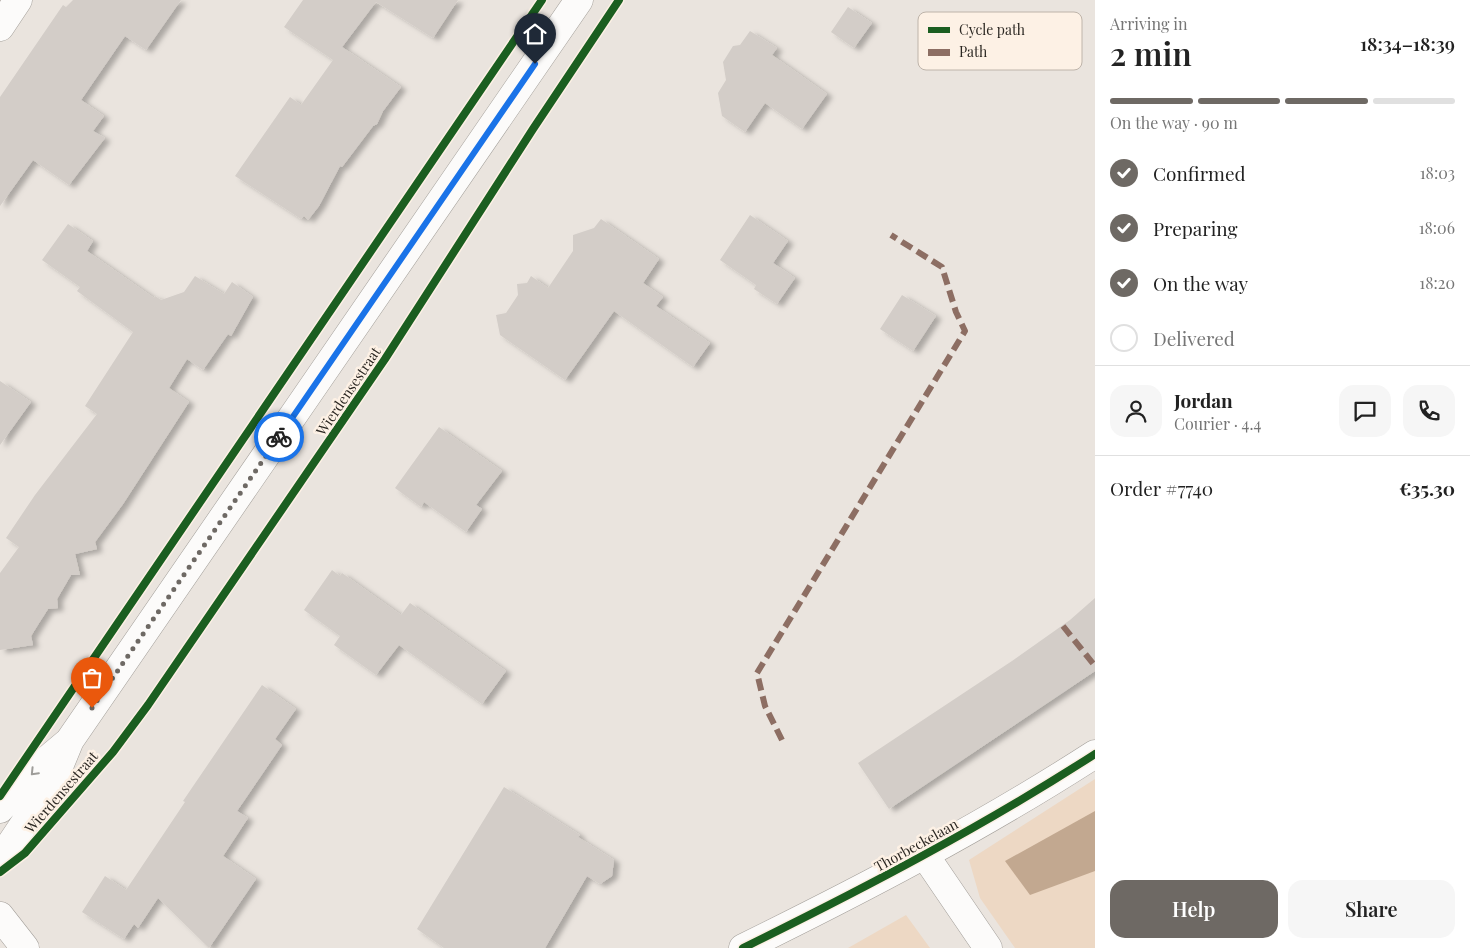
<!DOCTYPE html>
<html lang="en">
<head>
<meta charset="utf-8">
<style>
  body { margin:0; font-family:"Playfair Display",serif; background:#f6f6f6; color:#222; height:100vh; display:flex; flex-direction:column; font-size:19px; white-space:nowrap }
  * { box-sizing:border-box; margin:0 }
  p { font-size:16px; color:#767676 }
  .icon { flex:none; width:28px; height:28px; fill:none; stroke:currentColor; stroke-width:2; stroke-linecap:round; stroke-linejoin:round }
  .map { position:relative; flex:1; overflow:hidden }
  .side { display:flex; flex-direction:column; background:#fff; width:375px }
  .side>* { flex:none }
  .pin { position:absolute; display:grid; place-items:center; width:42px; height:42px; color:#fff; margin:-51px -21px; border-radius:50% 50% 50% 0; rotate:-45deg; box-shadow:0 0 5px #0007 }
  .pin .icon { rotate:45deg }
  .courier { position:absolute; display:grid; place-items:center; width:50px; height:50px; margin:-25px; border:4px solid #1a73e8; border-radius:50%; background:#fff; color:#222; box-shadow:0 1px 6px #0007 }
  .summary em { font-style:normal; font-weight:600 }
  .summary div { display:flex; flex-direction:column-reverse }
  .summary { display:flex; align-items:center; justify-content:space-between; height:85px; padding:0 15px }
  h1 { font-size:32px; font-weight:600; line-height:38px }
  .bar { display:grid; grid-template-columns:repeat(4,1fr); gap:8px 5px; align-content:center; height:60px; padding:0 15px }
  .bar i { height:6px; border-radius:4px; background:#e0e0e0 }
  .bar .selected { background:#6e6964 }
  .bar p { grid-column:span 4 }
  .line { display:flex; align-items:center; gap:12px; padding:0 15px; border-top:1px solid #e0e0e0 }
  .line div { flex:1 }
  .round { display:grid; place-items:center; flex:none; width:52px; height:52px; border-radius:15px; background:#f6f6f6 }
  ol { padding:0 15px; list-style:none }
  li { display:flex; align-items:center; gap:15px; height:55px }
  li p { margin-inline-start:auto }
  li .icon { padding:5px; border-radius:50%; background:#6e6964; color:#fff; stroke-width:4 }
  li:last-child { color:#767676 }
  li i { width:28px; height:28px; border:2px solid #e0e0e0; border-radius:50% }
  .action { display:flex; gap:10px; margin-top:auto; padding:10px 15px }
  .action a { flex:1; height:58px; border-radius:15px; background:#6e6964; color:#fff; font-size:20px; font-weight:600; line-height:58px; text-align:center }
  .action a+a { background:#f6f6f6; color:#222 }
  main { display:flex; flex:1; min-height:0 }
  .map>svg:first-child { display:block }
  .green { fill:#edd8c4 }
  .water { fill:#c2a890 }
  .building { fill:#d3cdc8; filter:url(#shadow) }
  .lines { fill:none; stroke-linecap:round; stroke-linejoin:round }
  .street-casing { stroke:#a29e99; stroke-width:29 }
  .secondary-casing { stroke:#a29e99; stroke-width:29 }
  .street { stroke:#fcfbfa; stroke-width:28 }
  .secondary { stroke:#fcfbfa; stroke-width:28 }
  .quiet { stroke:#8d6e63; stroke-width:6; stroke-dasharray:12 6; stroke-linecap:butt }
  .cycleway-casing { stroke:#fdf1e5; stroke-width:11 }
  .cycleway { stroke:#1b5e20; stroke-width:8 }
  .oneway { stroke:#9e9c99 }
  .done { stroke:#6e6964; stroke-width:5; stroke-dasharray:0 9 }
  .route { stroke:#1a73e8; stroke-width:6 }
  .labels { text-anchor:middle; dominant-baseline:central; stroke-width:5; stroke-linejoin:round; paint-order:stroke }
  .street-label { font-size:14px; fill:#2b2722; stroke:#fdf1e5 }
  .key { fill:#fdf1e5; stroke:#beb4aa; stroke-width:1 }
  .key-label { font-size:14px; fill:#2b2722 }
</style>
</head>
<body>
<main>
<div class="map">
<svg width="1095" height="948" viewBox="0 0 1095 948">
  <defs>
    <filter id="shadow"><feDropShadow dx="5.5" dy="3" stdDeviation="2.5" flood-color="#0004"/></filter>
  </defs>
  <rect width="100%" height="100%" fill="#eae4de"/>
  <path class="green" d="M1095 779V948H1015L980 898 969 860Z
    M906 915 930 948H848Z"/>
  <path class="water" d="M1095 811V871L1030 895 1005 861Z"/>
  <path class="building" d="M73 0H181L146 50 125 36 81 100 104 116 93 131 105 138 69 185 33 160 0 206V97L63 5 66 7Z
    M303 0H458L433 38 376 2 342 47 401 87 383 111 377 124 373 126 342 167 340 166 319 206 308 220 304 216 301 219 235 176 290 97 301 105 333 60 284 27Z
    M848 7 872 23 854 48 831 32Z
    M750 31 777 48 772 55 827 94 802 129 765 103 745 132 722 116 718 93 726 80 723 62 733 46 740 45Z
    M750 215 788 241 773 263 795 278 777 304 754 289 756 285 720 260Z
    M601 219 659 259 643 283 663 297 656 306 710 343 693 367 614 311 565 380 500 335 496 315 506 313 518 295 517 284 527 283 531 276 548 288 573 251V235L594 228Z
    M68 224 93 241 87 251 154 298 155 296 161 300 184 292 195 276 224 294 232 282 253 297 231 336 228 334 203 370 187 359 169 388 189 402 123 504 95 542 97 549 75 554 80 575H71L57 599 58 608 48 609 39 623 31 636 33 645 0 650V573L19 547 6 538 35 495 97 414 85 406 133 332 77 291 80 287 42 260Z
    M902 295 936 316 913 351 880 329Z
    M0 381 31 402 0 445Z
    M439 427 502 471 476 505 482 509 466 532 424 502 421 507 395 488Z
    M332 570 340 576 342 573 401 615 410 603 506 671 482 704 399 645 376 675 334 645 340 636 304 610Z
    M1095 598V671L889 809 858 763 1012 661 1070 620Z
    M262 685 296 709 275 739 282 745 237 811 248 818 223 856 256 879 209 948 158 898 138 928 134 924 124 939 82 912 105 876 126 890 185 802 183 801Z
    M504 787 580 835 578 837 614 860 612 876 600 884 587 876 545 948H444L417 929Z"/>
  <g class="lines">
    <g class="street-casing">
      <path id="street" d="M0 27 18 0
        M924 854 988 948"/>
    </g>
    <g class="secondary-casing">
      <path id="secondary" d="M0 809 36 769 67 743
        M0 860 53 781 70 740 579 0
        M0 916 25 948
        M743 948C863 889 982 827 1095 754"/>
    </g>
    <use href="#street" class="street"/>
    <use href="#secondary" class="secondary"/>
    <path class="quiet" d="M1063 626 1095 666
      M782 740 765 706 757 673 965 331 956 312 942 267 891 235"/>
    <g class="cycleway-casing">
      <path id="cycleway" d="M0 796 542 0
        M0 872 25 853 113 752 148 705 385 359 533 129 619 0
        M743 948C863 889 982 827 1095 754"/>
    </g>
    <use href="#cycleway" class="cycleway"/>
  </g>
  <defs><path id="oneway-chevron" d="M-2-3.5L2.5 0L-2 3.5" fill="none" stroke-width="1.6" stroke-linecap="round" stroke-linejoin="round" transform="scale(1.25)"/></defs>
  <use class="oneway" href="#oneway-chevron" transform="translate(34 772) rotate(134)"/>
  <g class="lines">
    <path class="done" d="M92 708 279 437"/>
    <path class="route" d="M279 437 535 64"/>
  </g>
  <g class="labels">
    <g class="street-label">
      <text transform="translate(348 391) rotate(-56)">Wierdensestraat</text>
      <text transform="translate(61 792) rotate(-49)">Wierdensestraat</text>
      <text transform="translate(916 845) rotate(-29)">Thorbeckelaan</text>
    </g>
  </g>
  <rect x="918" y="12" width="164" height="58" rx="8" class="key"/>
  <rect x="928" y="27" width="22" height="6" fill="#1b5e20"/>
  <rect x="928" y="49" width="22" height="7" fill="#8d6e63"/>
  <g class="key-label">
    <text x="959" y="35">Cycle path</text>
    <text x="959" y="57">Path</text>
  </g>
</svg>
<div class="pin" style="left:92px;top:708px;background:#ea580c"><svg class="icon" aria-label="bag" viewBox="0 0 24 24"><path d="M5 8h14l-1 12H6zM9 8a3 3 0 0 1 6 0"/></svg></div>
<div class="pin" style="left:535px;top:64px;background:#1f2937"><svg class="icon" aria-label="home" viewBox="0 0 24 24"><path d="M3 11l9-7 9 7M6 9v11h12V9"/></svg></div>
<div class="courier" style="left:279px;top:437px"><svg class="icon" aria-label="bike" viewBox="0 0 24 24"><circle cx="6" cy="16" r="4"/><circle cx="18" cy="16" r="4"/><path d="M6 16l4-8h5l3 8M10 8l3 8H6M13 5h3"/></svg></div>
</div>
<section class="side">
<div class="summary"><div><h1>2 min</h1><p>Arriving in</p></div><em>18:34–18:39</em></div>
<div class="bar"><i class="selected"></i><i class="selected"></i><i class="selected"></i><i></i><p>On the way · 90 m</p></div>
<ol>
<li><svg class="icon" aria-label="check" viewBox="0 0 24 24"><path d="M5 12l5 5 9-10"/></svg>Confirmed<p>18:03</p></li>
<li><svg class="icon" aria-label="check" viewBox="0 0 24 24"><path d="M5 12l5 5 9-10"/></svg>Preparing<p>18:06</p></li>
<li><svg class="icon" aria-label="check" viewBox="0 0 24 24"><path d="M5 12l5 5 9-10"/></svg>On the way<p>18:20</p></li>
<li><i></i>Delivered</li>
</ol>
<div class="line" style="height:90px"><a class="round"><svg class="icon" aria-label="person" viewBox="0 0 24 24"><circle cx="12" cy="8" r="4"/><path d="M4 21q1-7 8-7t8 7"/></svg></a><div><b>Jordan</b><p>Courier · 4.4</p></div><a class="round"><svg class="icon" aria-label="chat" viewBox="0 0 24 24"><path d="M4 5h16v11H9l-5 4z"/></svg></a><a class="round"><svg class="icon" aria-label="phone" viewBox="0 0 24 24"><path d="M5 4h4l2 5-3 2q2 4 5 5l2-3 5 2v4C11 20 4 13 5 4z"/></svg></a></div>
<div class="line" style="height:65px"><div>Order #7740</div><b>€35.30</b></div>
<div class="action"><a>Help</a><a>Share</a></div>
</section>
</main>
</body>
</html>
